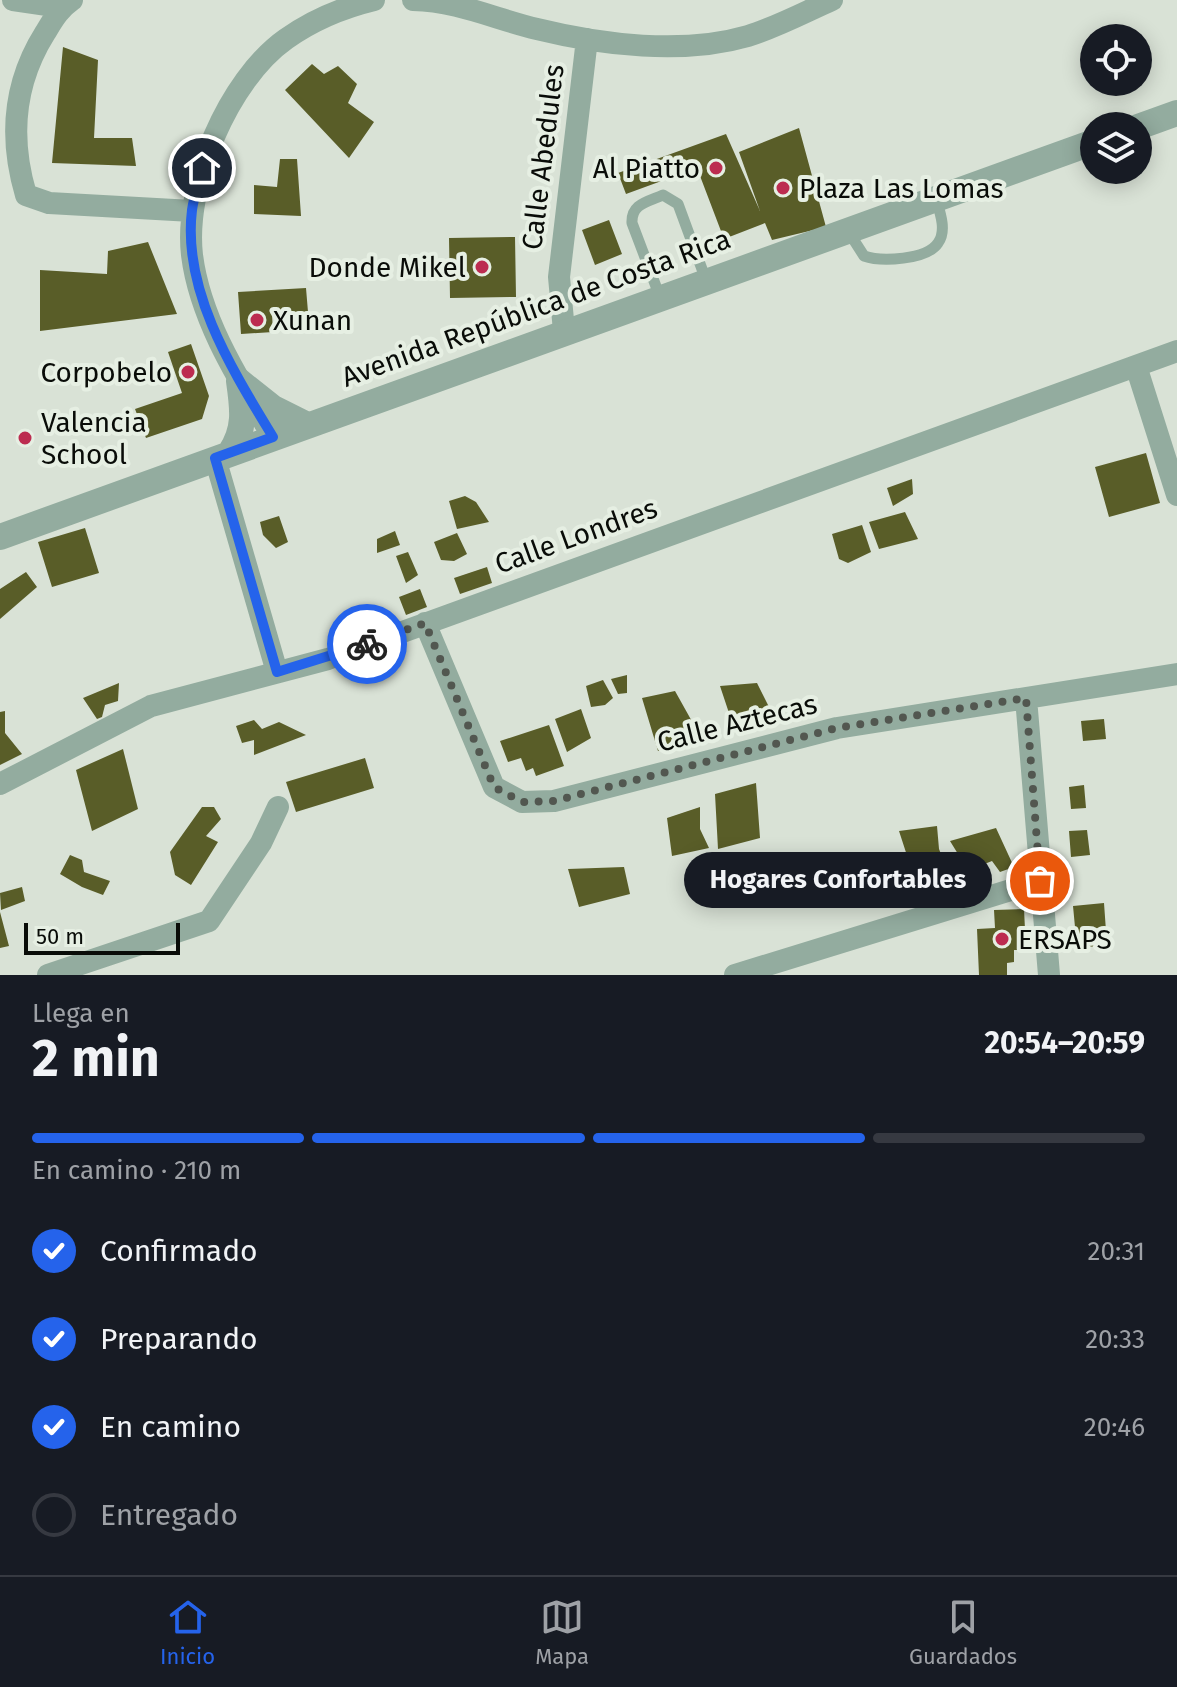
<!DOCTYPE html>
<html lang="es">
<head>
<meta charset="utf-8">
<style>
  body { margin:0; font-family:"Fira Sans",sans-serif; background:#20242c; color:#f1f3f6; height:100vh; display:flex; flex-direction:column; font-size:30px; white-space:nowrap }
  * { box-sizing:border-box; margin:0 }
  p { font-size:26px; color:#9ea1a6 }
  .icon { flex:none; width:44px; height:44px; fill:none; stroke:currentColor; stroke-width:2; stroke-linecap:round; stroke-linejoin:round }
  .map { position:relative; height:975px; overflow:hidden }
  .panel { display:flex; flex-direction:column; background:#171b24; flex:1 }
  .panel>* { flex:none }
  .buttons { position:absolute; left:1080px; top:24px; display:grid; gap:16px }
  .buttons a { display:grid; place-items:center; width:72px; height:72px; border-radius:50%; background:#171b24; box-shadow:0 4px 20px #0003; font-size:40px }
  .scale { position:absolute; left:24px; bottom:20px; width:156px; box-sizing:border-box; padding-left:8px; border:4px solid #090c08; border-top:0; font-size:22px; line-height:28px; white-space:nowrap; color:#090c08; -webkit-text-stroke:6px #e6efe3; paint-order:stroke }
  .pin { position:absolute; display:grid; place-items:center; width:68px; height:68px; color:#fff; margin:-34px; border:4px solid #fff; border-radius:50%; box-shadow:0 2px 8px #0007 }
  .courier { position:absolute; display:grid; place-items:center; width:80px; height:80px; margin:-40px; border:6px solid #2563eb; border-radius:50%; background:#fff; color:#222; box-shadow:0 2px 10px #0007 }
  .bubble { position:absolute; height:56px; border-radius:28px; background:#171b24; box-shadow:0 4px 20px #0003; font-size:26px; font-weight:700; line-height:56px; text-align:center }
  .head em { font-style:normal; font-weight:700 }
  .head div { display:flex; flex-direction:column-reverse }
  .head { display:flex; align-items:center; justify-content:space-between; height:136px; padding:0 32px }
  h1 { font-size:52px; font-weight:700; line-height:60px }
  .bar { display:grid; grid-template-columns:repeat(4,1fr); gap:12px 8px; align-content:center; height:96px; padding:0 32px }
  .bar i { height:10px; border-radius:6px; background:#363941 }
  .bar .current { background:#2563eb }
  .bar p { grid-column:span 4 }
  ol { padding:0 32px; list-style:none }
  li { display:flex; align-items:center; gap:24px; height:88px }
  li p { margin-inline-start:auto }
  li .icon { padding:8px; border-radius:50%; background:#2563eb; color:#fff; stroke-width:4 }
  li:last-child { color:#9ea1a6 }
  li i { width:44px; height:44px; border:4px solid #363941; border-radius:50% }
  .tab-bar { display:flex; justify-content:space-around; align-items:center; height:112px; border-top:2px solid #363941; background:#171b24; font-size:22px; color:#9ea1a6 }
  .tab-bar a { display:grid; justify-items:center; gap:4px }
  .tab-bar .current { color:#2563eb }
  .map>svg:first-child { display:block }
  .building { fill:#595d28 }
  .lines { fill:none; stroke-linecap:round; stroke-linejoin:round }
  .service { stroke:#93ac9f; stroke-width:11 }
  .minor { stroke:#93ac9f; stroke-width:22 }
  .tertiary { stroke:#93ac9f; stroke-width:26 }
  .done { stroke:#525750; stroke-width:8; stroke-dasharray:0 14.4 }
  .route { stroke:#2563eb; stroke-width:10 }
  .poi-dot { fill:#bc2c50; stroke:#e6efe3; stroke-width:3 }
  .labels { text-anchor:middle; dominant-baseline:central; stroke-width:8; stroke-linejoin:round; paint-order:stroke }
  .street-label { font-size:28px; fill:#090c08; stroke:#e6efe3 }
  .poi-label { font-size:28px; fill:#090c08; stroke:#e6efe3; text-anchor:start }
</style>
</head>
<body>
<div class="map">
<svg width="1177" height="975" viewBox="0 0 1177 975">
  <rect width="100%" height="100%" fill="#d9e2d6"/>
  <path class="building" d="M63 47 98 60 94 138H132L136 166 52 163Z
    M312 64 324 74 338 66 357 84 348 103 374 122 349 158 285 90Z
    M799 128 826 227 772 240 765 223 724 239 697 168 626 194 618 173 726 134 760 211 739 152Z
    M280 159H297L301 216 254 214V185L277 187Z
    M609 220 622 254 595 265 582 230Z
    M515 237 516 297 450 298 449 238Z
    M148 242 177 314 40 331V270L107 274 108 251Z
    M306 288 308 312 272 314 273 332 241 334 238 292Z
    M191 344 209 396 202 419 146 438 135 409 182 393 168 352Z
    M1146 453 1160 503 1109 517 1095 467Z
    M912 479 913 494 893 506 887 488Z
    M465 496 476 502 489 522 457 529 449 501Z
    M905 512 918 539 879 549 869 522Z
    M279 516 288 542 276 548 263 535 260 522Z
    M862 525 871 552 848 563 839 559 832 534Z
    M85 528 99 573 52 587 38 542Z
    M395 531 400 545 377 553V539Z
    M457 533 467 554 454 561 441 560 434 542Z
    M408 552 418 575 406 583 396 556Z
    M487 567 492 583 460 594 454 578Z
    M26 572 37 587 0 619V589Z
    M420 589 427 607 406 615 399 597Z
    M627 675V693L618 694 611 679Z
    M603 680 613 698 605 705 591 707 586 686Z
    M119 683 118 701 105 705 102 717 97 719 83 698Z
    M757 683 770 709 731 719 720 686Z
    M675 691 694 725 684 737 658 751 642 698Z
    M581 709 591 738 567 752 555 719Z
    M5 711V733L22 754 0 765V712Z
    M1104 719 1106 739 1083 741 1081 721Z
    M254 720 262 729 279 722 306 735 254 755V740L242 743 236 726Z
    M549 725 564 766 536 776 533 768 526 771 521 758 508 762 500 741Z
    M123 749 138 809 92 831 76 770Z
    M365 758 374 788 296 812 286 782Z
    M756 783 760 838 718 849 715 794Z
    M1084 785 1086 808 1071 809 1069 787Z
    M202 807H214L221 819 206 836 218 842 191 885 175 875 170 852Z
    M700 807V829L709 848 672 856 667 818Z
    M937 826 939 849 949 874H961L964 885 950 890 944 886 917 895 910 886 914 877 899 831Z
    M996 828 1014 867 1000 872 992 861 982 865 980 858 966 867 950 841Z
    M1087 830 1090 855 1071 857 1069 831Z
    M70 855 82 860 84 872 110 881 103 895 82 887 60 874Z
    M624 867 630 894 579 907 568 869Z
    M22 887 25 901 1 910 0 893Z
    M1104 903 1107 945 1077 948 1073 906Z
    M1024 909 1026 950H1014V962L1007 963V975H979L977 929 995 928 994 910Z
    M0 912 9 946 0 948Z"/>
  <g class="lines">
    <path class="service" d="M848 231 864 256C881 262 927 260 938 243 947 231 940 212 936 199
      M660 297 632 223C631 204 647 202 663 195L678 204 706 280"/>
    <path class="minor" d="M13 0 61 7
      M72 0C59 9 53 20 45 33 13 84 9 138 26 195L49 203 192 211
      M413 0C458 1 495 19 537 29 602 45 683 55 748 36 777 27 805 12 832 0
      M564 331 559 277 587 39
      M1136 366 1177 495
      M273 437C240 382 200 320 192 255 184 185 228 80 286 39 314 19 341 8 374 0
      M215 458 277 672
      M425 623 494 787 522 802 554 801 837 728 1177 674
      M1026 698 1049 975
      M0 784 151 706 328 659 1177 351
      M48 975 209 921 261 843 278 807
      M735 975 1040 881"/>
    <path class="tertiary" d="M1138 127 1177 113
      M239 381 273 408 307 425
      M230 453C246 429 243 409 239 381
      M0 537 1094 142"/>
  </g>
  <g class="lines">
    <path class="done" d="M367 644 425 623 494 787 522 802 554 801 837 728 1026 698 1040 881"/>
    <path class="route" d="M202 168C199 182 194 196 192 210 182 291 233 371 273 437L215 458 277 672 367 644"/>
  </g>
  <g class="poi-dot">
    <circle cx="716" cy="168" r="8"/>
    <circle cx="783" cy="188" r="8"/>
    <circle cx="482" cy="267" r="8"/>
    <circle cx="257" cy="320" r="8"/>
    <circle cx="188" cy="372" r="8"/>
    <circle cx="25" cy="438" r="8"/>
    <circle cx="1002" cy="939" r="8"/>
  </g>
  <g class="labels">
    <g class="street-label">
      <text transform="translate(543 157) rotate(-83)">Calle Abedules</text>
      <text transform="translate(536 308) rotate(-20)">Avenida República de Costa Rica</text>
      <text transform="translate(576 536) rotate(-20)">Calle Londres</text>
      <text transform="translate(737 723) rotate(-14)">Calle Aztecas</text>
    </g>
    <g class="poi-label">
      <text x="700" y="168" text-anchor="end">Al Piatto</text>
      <text x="799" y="188">Plaza Las Lomas</text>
      <text x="466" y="267" text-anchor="end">Donde Mikel</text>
      <text x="273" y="320">Xunan</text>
      <text x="172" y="372" text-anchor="end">Corpobelo</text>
      <text x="41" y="422">Valencia<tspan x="41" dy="32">School</tspan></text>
      <text x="1018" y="939">ERSAPS</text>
    </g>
  </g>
</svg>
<div class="buttons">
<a><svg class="icon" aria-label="locate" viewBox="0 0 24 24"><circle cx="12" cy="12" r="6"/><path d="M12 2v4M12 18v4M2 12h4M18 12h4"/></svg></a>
<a><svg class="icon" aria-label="layers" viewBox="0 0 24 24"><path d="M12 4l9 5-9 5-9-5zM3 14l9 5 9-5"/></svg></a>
</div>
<div class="scale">50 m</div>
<div class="pin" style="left:1040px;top:881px;background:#ea580c"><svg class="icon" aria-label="bag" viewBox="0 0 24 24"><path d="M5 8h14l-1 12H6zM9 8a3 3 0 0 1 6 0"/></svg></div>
<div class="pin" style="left:202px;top:168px;background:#1f2937"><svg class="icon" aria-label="home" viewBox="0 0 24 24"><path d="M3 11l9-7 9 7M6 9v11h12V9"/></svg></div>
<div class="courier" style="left:367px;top:644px"><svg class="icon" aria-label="bike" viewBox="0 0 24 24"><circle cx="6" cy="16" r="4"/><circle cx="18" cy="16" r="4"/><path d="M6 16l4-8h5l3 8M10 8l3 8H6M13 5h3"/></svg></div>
<div class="bubble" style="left:684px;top:852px;width:308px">Hogares Confortables</div>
</div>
<section class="panel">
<div class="head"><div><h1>2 min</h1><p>Llega en</p></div><em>20:54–20:59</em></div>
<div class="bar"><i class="current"></i><i class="current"></i><i class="current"></i><i></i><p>En camino · 210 m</p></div>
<ol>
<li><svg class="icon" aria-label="check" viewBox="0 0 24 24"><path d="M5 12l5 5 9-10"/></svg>Confirmado<p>20:31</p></li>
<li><svg class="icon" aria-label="check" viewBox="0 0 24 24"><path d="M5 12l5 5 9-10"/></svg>Preparando<p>20:33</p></li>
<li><svg class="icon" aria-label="check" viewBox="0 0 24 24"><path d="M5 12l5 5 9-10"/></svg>En camino<p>20:46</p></li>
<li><i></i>Entregado</li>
</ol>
</section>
<nav class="tab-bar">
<a class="current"><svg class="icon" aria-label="home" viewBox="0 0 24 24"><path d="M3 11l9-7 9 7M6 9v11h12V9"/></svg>Inicio</a>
<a><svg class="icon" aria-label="map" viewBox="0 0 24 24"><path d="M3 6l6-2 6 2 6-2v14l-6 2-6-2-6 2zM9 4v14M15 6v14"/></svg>Mapa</a>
<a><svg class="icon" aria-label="saved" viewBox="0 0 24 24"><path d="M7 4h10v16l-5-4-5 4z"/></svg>Guardados</a>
</nav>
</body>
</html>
